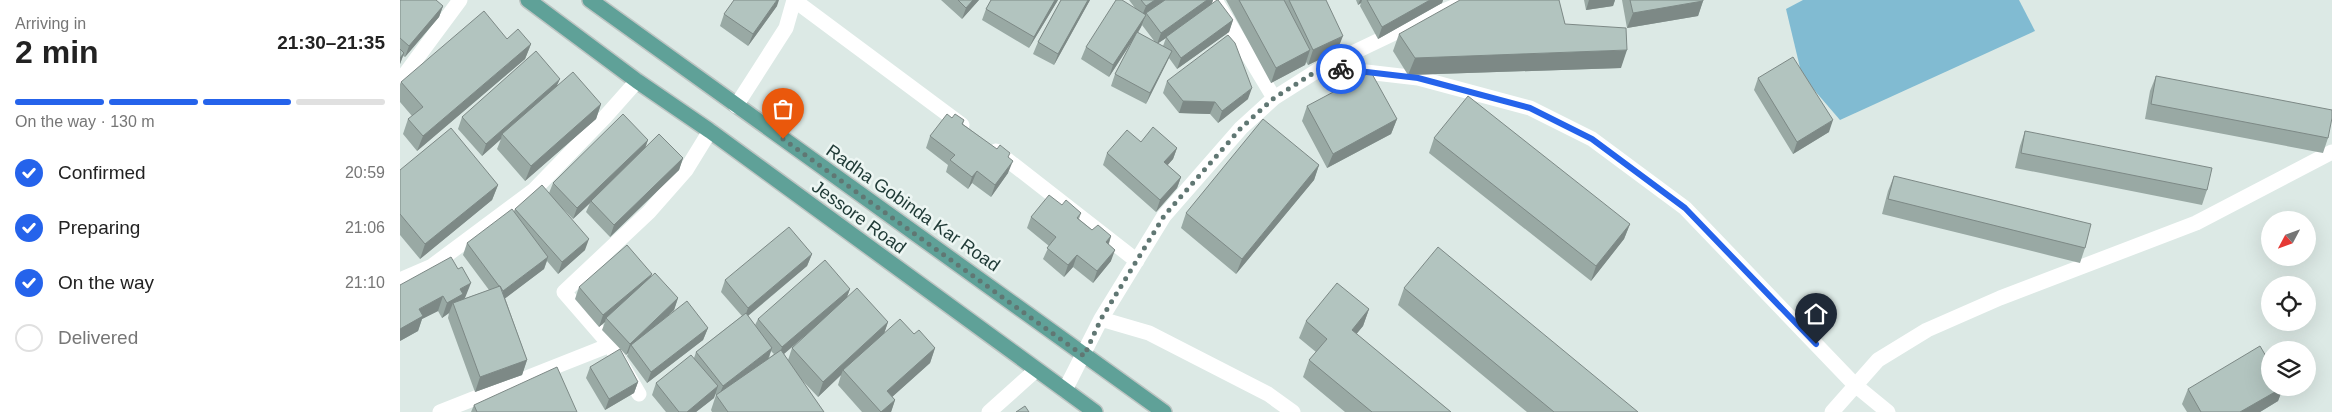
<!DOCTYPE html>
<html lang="en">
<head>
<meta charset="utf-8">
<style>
  body { margin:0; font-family:Arial,sans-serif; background:#f2f2f2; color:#222; height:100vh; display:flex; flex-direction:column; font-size:19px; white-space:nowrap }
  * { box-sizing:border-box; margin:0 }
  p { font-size:16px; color:#767676 }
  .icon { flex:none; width:28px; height:28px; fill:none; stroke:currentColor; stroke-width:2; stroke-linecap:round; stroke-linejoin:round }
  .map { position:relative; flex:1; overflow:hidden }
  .drawer { display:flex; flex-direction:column; background:#fff; width:400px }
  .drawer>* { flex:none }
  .needle { width:32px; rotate:229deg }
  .tools { position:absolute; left:1861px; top:211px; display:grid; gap:10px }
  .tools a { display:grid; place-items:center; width:55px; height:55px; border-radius:50%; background:#fff; box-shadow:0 5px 20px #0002; font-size:25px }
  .pin { position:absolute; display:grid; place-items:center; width:42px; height:42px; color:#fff; margin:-51px -21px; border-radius:50% 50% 50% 0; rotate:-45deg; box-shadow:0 0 5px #0007 }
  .pin .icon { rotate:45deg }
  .courier { position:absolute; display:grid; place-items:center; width:50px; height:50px; margin:-25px; border:4px solid #2563eb; border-radius:50%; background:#fff; color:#222; box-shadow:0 1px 6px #0007 }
  .summary em { font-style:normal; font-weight:800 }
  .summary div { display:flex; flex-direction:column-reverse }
  .summary { display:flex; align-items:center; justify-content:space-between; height:85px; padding:0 15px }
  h1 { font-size:32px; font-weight:800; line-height:38px }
  .bar { display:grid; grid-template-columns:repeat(4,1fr); gap:8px 5px; align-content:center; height:60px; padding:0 15px }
  .bar i { height:6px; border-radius:4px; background:#e0e0e0 }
  .bar .active { background:#2563eb }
  .bar p { grid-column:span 4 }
  ol { padding:0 15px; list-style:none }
  li { display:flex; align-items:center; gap:15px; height:55px }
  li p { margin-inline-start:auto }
  li .icon { padding:5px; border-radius:50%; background:#2563eb; color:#fff; stroke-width:4 }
  li:last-child { color:#767676 }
  li i { width:28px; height:28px; border:2px solid #e0e0e0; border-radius:50% }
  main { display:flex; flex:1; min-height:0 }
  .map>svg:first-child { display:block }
  .water { fill:#81bbd2 }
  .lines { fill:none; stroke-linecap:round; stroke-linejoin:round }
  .major-casing { stroke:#bcc4c2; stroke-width:18 }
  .minor { stroke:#fff; stroke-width:15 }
  .major { stroke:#5fa198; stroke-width:15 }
  .wall { fill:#99a9a4; fill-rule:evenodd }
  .shaded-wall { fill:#7d8986 }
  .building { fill:#b2c4bf; stroke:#7d8986 }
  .done { stroke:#607773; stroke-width:5; stroke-dasharray:0 9 }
  .route { stroke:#2563eb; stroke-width:6 }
  .labels { text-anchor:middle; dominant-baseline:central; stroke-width:5; stroke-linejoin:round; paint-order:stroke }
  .street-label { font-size:18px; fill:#1e3935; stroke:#edf6f3 }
</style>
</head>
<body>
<main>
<section class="drawer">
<div class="summary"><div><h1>2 min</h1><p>Arriving in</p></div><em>21:30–21:35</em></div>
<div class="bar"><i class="active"></i><i class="active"></i><i class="active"></i><i></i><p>On the way · 130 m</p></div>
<ol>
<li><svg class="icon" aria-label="check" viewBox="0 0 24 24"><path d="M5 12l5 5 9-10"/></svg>Confirmed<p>20:59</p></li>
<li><svg class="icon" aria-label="check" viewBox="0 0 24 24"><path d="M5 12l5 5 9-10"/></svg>Preparing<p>21:06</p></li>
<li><svg class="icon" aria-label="check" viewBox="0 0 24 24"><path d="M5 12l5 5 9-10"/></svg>On the way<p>21:10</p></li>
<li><i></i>Delivered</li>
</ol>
</section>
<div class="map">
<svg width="1932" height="412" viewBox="0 0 1932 412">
  <rect width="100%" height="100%" fill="#dce9e5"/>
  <path class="water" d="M1403 0H1619L1635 31 1440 120 1402 76 1386 9Z"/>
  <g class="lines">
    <g class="major-casing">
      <path id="major" d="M128 0 237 81 310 131 695 412
        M190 0 764 412"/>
    </g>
    <path class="minor" d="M394 0 562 125
      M815 0 874 98
      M923 67 1018 78 1130 108 1192 139 1285 208 1455 385 1488 412
      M0 81 60 0
      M336 106 386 28 394 0
      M596 151 737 261
      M0 280 32 266 134 190 205 117 237 81
      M701 319 749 333 868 394 893 412
      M665 390 701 319 764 216 841 128 874 98 923 67 1028 17 1071 0
      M239 394 210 345 164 292 249 212 286 170 310 131
      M40 412 210 345
      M589 412 636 370
      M1432 412 1478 360 1527 330 1600 298 1796 223 1932 152"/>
    <use href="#major" class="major"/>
  </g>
  <path class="wall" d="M0 0 43 6 39 17 5 57 3 56 0 64Z
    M541 0H579L562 19Z
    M591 0H658L629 48 582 20 586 9Z
    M661 0H690L654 65 633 54 638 42Z
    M729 0H813L812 3 833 20 829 32 777 69 769 58 746 104 711 86 715 74 735 37 709 77 681 59 686 47 735 8ZM746 15 742 25 755 42 738 33 741 27ZM766 38 763 46 758 43Z
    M826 0H926L937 51 908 65 906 62 905 65 871 83Z
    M956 0H1043L1042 3 978 39 960 6 961 3 958 5Z
    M1184 0H1215L1213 6 1186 10Z
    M1222 0H1303V1L1298 16 1227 28Z
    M1159 2 1165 24 1221 68 1008 75 993 51 999 34Z
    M377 6 348 46 320 26 324 14Z
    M107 39 131 44 125 59 17 151 3 134 8 119 12 116 0 102V84L1 82Z
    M1756 76 1928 138 1923 153 1745 119 1750 91Z
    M1358 78 1429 132 1393 154 1354 90Z
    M767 81 848 99 818 123 810 114 779 113 763 93Z
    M157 86 201 104 196 119 125 181 97 149 101 139 82 156 58 129 62 117Z
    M907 106 997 119 991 134 927 168 902 121Z
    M552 118 564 120 563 124 608 158V173L591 197 572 183 568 189 546 172 548 165 526 148 530 136Z
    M1625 131 1807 190 1802 205 1615 168 1620 146Z
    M1034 138 1230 224 1224 239 1191 281 1029 153Z
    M248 140 245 148 283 158 279 170 210 237 186 212 190 203 173 219 157 203 185 250 158 274 147 261 144 269 105 298 127 360 122 375 75 392 48 318 49 313 42 318 38 311 22 319 18 331 0 341 58 269 65 298 63 299 89 290 63 255 67 243 114 211 115 209 149 193 153 183Z
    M741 142 777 148 773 159 767 165 781 177 777 188 756 212 703 165 707 153Z
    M919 165 914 180 836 274 781 228 786 213Z
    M0 170 98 185 92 200 20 259 0 235Z
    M1494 176 1685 248 1680 263 1482 214 1488 191Z
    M662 205 681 213 679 219 692 230 711 236 709 244 711 261 693 283 673 267 664 277 643 259 649 246 627 228 631 217Z
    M412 254 407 266 348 316 355 325 358 319 450 289 446 298 488 322 484 333 514 334 535 348 530 363 492 397 495 400 491 412H462L438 385 441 375 418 397 399 377 424 412H312L311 410 316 395 315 394 314 398 296 412H266L252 395 256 383 294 358 296 352 342 316 321 292 325 280ZM420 323 392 348 388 360 384 354ZM371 351 374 354 369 358Z
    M250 278 278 298 274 310 266 318 308 328 303 340 247 383 227 356 228 353 226 355 202 330 205 322 199 327 175 299 179 287Z
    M1004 288 1238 412H1127L998 305Z
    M969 309 963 326 956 334 1051 412H945L903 377 909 360 916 352 899 338 906 321Z
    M190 367 238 382 234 393 205 410 186 378Z
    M1883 388 1878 401 1860 412H1787L1782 404 1788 389Z
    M74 405 177 412H71Z"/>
  <path class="shaded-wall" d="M377 0H379L377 6 348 46 353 34Z
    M573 0H579L562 19 566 8Z
    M655 0H658L629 48 634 37Z
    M688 0H690L654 65 658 54Z
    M755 0H767L746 13V15L741 18 746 6Z
    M807 0H813L811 6 766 37V38L757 44 761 33Z
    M960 0H962L961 3 958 5Z
    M1030 0H1043L1042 3 978 39 982 27Z
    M1189 0H1215L1213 6 1186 10Z
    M1303 1 1298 16 1227 28 1233 13Z
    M43 6 39 17 5 57 9 46Z
    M746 15 741 27 709 77 713 65Z
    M833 20 829 32 777 69 781 58Z
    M943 36 937 51 908 65 913 50Z
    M131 44 125 59 17 151 23 136Z
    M910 50 905 65 871 83 876 68Z
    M1227 50 1221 68 1008 75 1015 58Z
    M772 51 767 62 746 104 750 93Z
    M4 53 0 64V65V58Z
    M160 79 155 90 102 134 101 139 82 156 86 144Z
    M852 88 848 99 818 123 822 111Z
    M783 101 815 102 810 114 779 113Z
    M201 104 196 119 125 181 131 166Z
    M997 119 991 134 927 168 933 154Z
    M1433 120 1429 132 1393 154 1397 142Z
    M248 140 244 151 191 201 190 203 173 219 177 208Z
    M777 148 773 159 760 174 764 162Z
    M283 158 279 170 210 237 214 225Z
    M613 161 608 173 591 197 595 185Z
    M919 165 914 180 836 274 842 259Z
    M577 171 572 183 568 189 572 177Z
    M781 177 777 188 756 212 760 200Z
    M98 185 92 200 20 259 25 244Z
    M1230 224 1224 239 1191 281 1196 266Z
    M711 236 707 248 706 242Z
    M189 239 185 250 158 274 162 262Z
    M715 250 711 261 693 283 697 271Z
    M412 254 407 266 344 319 348 308Z
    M677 255 673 267 664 277 668 265Z
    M148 257 144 269 99 303 103 291Z
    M252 274 248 285 206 318 205 322 199 327 203 315Z
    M71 283 65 298 60 301 53 303 49 313 42 318 47 303 60 289Z
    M450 289 446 300 378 359 382 347Z
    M43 296 38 311 22 319 18 331 0 341V329L19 309Z
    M278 298 274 310 233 348 231 345 228 353 226 355 230 344Z
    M969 309 963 326 946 347 952 330Z
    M488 322 483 337 443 370 441 375 418 397 423 382Z
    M308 328 303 340 247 383 251 372Z
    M372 348 368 359 318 398 323 386Z
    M535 348 530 363 482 406 487 391Z
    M127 360 122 375 75 392 80 377Z
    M238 382 234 393 205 410 209 399Z
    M318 386 314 398 296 412H287Z
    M1882 388H1883L1878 401 1860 412H1840Z
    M495 400 491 412H481Z"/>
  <path class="building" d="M0 0H36L43 6 9 46 0 38Z
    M334 0H377L353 34 324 14Z
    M558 0H573L566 8Z
    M591 0H655L634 37 586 9Z
    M661 0H688L658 54 638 42Z
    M716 0H722L746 15 713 65 686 47Z
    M741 0H755L746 6Z
    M765 0H807L761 33 746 13Z
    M817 0H818L833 20 781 58 766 37Z
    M839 0H884L910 50 876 68Z
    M889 0H926L943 36 913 50Z
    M967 0H1030L982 27Z
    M1060 0H1159L1165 24 1226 28 1227 50 1015 58 999 34Z
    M1230 0H1303V1L1233 13Z
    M84 11 107 39 118 29 131 44 23 136 8 119 23 107 1 82Z
    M737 32 772 51 750 93 715 74Z
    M828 35 835 43 852 88 822 111 815 102 783 101 767 81Z
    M0 49 4 53 0 58Z
    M136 51 160 79 86 144 62 117Z
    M1393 57 1433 120 1397 142 1358 78Z
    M173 72 201 104 131 166 102 134Z
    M971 72 997 119 933 154 907 106Z
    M1756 76 1932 110V118L1928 138 1751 104Z
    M1068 96 1230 224 1196 266 1034 138Z
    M223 114 248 140 177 208 153 183Z
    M547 114 552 118 555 114 564 120 562 124 597 149 600 145 610 153 608 157 613 161 595 185 577 171 572 177 550 160 555 155 530 136Z
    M863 119 919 165 842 259 786 213Z
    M753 127 777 148 764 162 781 177 760 200 707 153 727 130 741 142Z
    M51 128 98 185 25 244 0 214V170Z
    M1625 131 1812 168 1807 190 1621 153Z
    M259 134 283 158 214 225 191 201Z
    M1494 176 1691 224 1685 248 1488 199Z
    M142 185 189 239 162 262 115 209Z
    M649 195 662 205 666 200 681 213 677 218 692 230 698 225 711 236 706 242 715 250 697 271 677 255 668 265 647 248 656 237 631 217Z
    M112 209 148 257 103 291 100 286H99L67 243Z
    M389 227 412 254 348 308 325 280Z
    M227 245 252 274 203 315 179 287Z
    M1038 247 1238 412H1154L1004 288Z
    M51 257 58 269 62 267 71 283 60 289 63 294 47 303 43 296 19 309 23 316 0 329V285Z
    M425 260 450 289 382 347 358 319Z
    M255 273 278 298 230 344 206 318Z
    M937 283 969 309 952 330 1051 412H972L909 360 927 339 906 321Z
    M100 286 127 360 80 377 53 303Z
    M457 288 488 322 423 382 392 348Z
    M287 301 308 328 251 372 231 345Z
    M346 313 372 348 323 386 296 352Z
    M500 319 514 334 519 330 535 348 487 391 495 400 481 412 443 370Z
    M1860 346 1870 363V388H1882L1840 412H1801L1788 389Z
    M220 349 238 382 209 399 190 367Z
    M381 350 424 412H328L316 395Z
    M291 355 318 386 287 412H279L256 383Z
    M157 367 177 412H77L74 405Z
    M625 406 629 412H616Z"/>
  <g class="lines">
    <path class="done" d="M383 139 684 356 701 319 764 216 841 128 874 98 923 67 941 69"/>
    <path class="route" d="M941 69 1018 78 1130 108 1192 139 1285 208 1416 344"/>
  </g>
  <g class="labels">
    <g class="street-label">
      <text transform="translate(513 208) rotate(35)">Radha Gobinda Kar Road</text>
      <text transform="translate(459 217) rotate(36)">Jessore Road</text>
    </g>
  </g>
</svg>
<div class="tools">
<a><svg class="needle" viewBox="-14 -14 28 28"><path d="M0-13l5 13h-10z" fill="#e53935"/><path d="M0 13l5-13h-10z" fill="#767676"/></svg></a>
<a><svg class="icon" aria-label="locate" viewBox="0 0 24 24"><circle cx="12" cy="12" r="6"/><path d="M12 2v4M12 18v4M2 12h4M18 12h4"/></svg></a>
<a><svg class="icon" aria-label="layers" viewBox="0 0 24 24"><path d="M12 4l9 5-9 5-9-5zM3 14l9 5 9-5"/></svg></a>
</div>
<div class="pin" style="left:383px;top:139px;background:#ea580c"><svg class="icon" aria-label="bag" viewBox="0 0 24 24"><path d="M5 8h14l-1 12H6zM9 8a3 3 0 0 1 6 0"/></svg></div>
<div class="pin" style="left:1416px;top:344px;background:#1f2937"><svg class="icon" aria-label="home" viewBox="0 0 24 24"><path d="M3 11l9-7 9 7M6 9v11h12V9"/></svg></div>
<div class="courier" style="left:941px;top:69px"><svg class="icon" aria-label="bike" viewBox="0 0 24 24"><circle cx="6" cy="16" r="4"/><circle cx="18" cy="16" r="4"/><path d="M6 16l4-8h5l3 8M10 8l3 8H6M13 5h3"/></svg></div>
</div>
</main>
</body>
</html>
